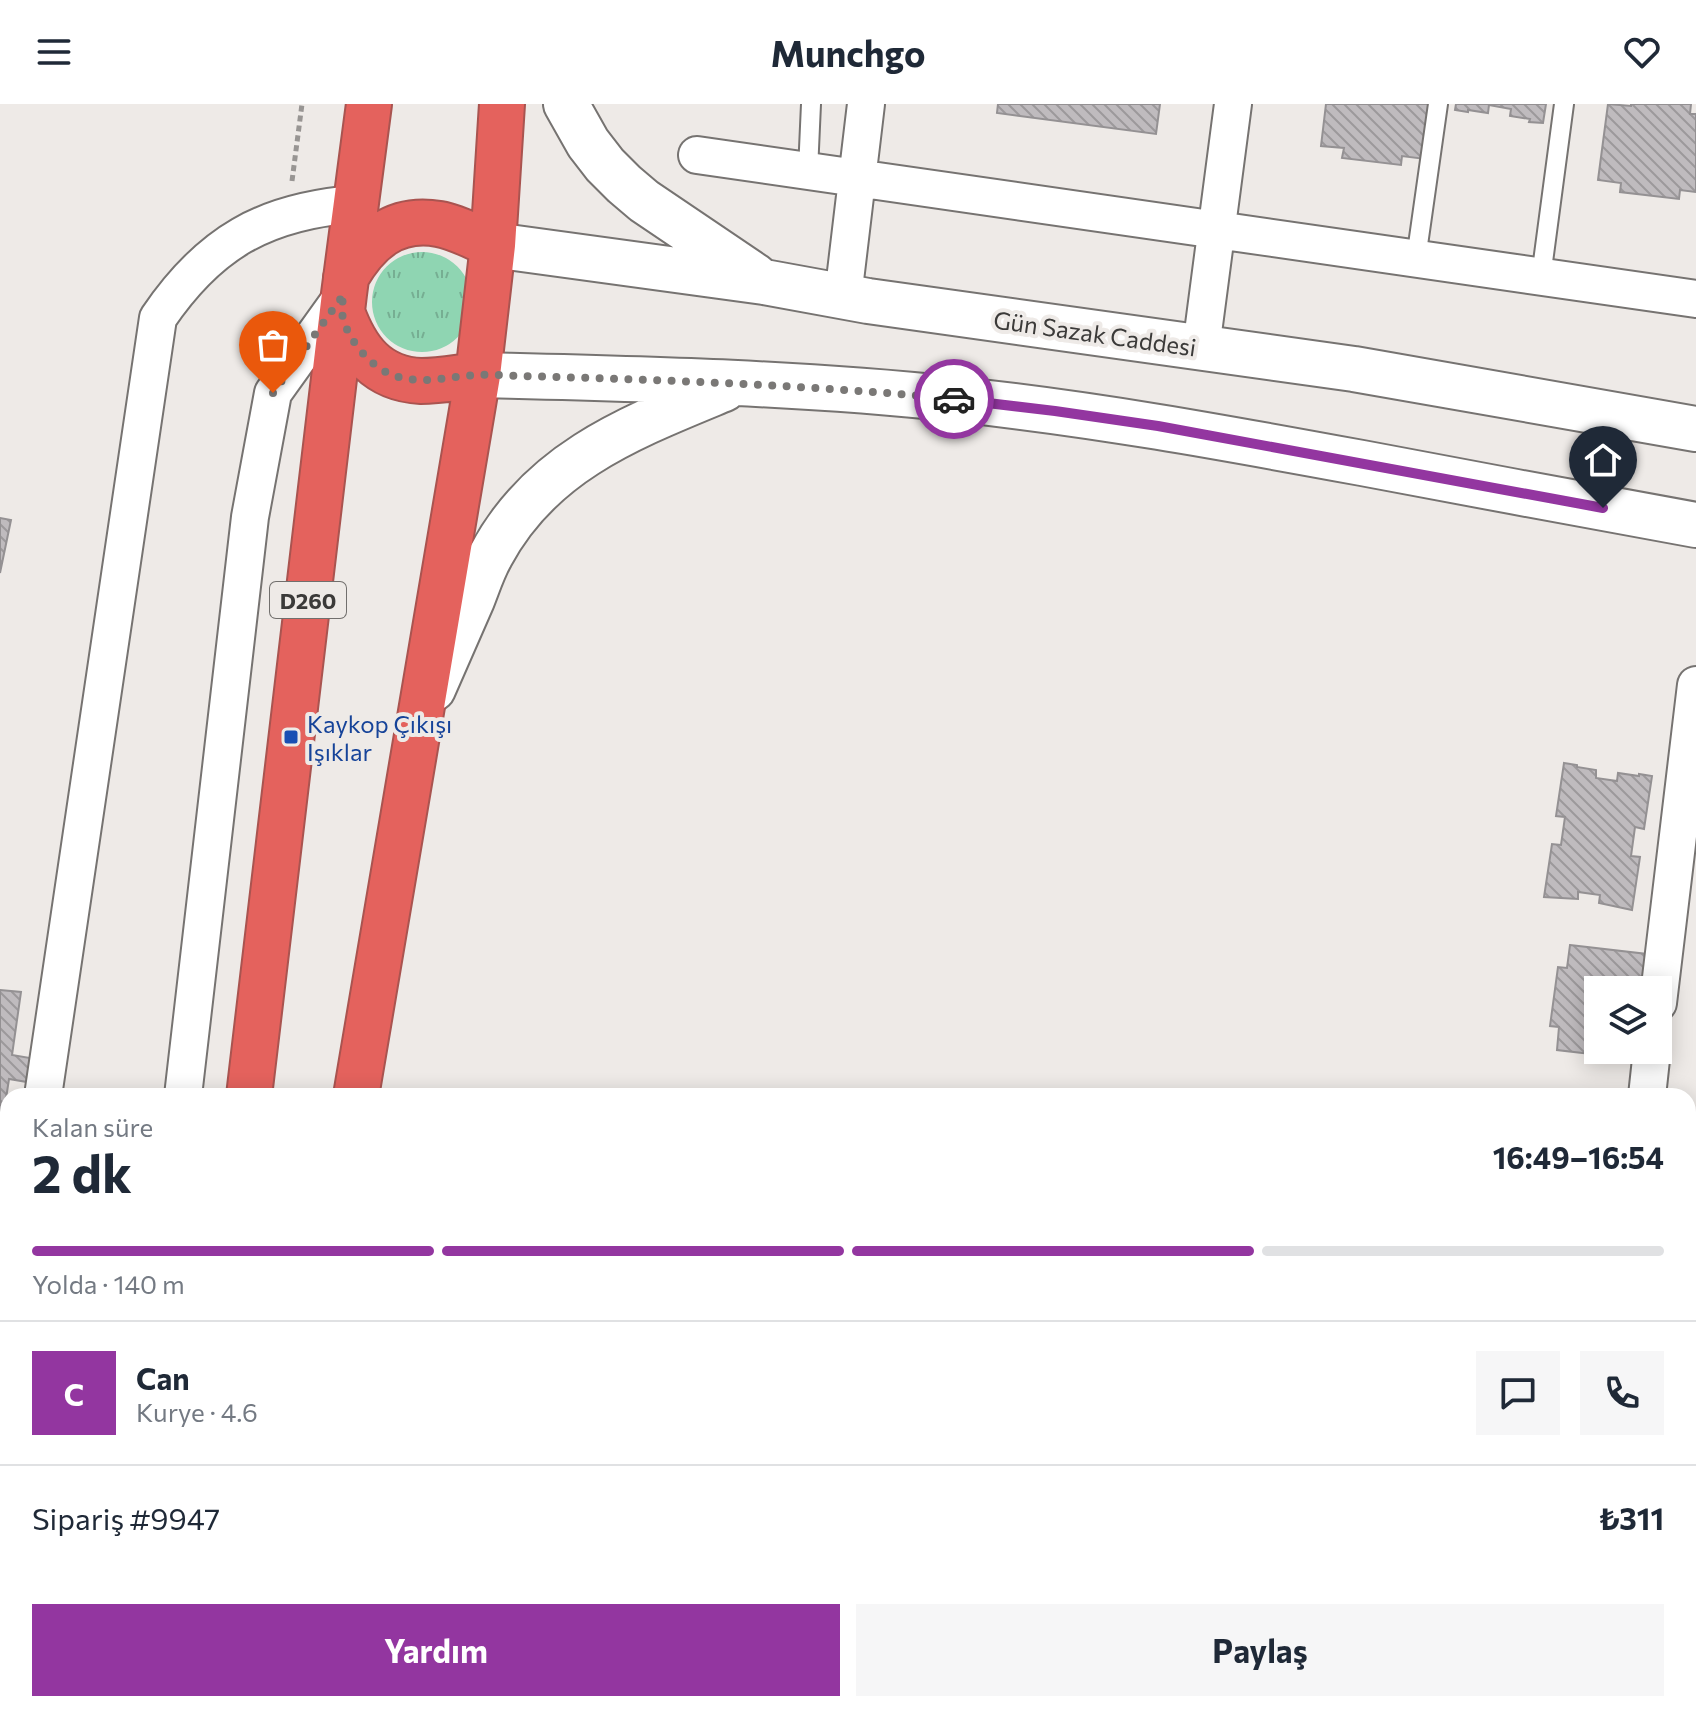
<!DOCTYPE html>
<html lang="tr">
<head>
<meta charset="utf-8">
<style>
  body { margin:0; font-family:Commissioner,sans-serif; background:#f6f6f7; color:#1f2937; height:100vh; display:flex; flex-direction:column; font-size:30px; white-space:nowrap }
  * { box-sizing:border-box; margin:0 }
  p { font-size:26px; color:#747a83 }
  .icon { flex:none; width:44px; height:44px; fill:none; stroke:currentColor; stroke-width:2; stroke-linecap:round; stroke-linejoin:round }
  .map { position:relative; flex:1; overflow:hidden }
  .sheet { position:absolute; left:0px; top:984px; width:1696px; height:624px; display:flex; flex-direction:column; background:#fff; border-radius:24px 24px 0 0; box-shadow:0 4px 20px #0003 }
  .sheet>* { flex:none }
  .tools { position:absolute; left:1584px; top:872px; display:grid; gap:16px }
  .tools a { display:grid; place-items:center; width:88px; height:88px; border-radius:0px; background:#fff; box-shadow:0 4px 20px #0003; font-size:40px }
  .pin { position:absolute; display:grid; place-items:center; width:68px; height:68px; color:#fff; margin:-82px -34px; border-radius:50% 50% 50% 0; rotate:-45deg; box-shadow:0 0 8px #0007 }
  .pin .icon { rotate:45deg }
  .courier { position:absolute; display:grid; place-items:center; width:80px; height:80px; margin:-40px; border:6px solid #9336a0; border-radius:50%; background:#fff; color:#222; box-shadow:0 2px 10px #0007 }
  .headline em { font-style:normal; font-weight:700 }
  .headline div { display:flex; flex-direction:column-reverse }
  .headline { display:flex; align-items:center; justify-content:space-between; height:136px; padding:0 32px }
  h1 { font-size:52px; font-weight:700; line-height:60px }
  .bar { display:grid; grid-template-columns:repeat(4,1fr); gap:12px 8px; align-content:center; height:96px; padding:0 32px }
  .bar i { height:10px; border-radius:6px; background:#e0e1e3 }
  .bar .active { background:#9336a0 }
  .bar p { grid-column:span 4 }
  .line { display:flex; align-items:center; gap:20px; padding:0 32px; border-top:2px solid #e0e1e3 }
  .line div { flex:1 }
  .round { display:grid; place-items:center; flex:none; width:84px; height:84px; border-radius:0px; background:#f6f6f7 }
  .button { display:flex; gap:16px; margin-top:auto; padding:16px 32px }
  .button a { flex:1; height:92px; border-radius:0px; background:#9336a0; color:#fff; font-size:32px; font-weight:700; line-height:92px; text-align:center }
  .button a+a { background:#f6f6f7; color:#1f2937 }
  header { display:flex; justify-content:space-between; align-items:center; height:104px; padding:0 32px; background:#fff; font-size:36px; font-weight:700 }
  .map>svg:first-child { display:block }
  .grass { fill:url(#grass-tufts) }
  .building { fill:url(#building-back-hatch); stroke:#949193; stroke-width:2 }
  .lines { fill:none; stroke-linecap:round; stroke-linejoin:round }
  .lane-casing { stroke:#767371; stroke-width:22 }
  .street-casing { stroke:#767371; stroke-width:40 }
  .secondary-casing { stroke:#767371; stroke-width:48 }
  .highway-casing { stroke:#a95450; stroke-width:48 }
  .path { stroke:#989593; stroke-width:5; stroke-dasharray:6 4; stroke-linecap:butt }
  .lane { stroke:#fff; stroke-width:18 }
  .street { stroke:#fff; stroke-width:36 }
  .secondary { stroke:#fff; stroke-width:44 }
  .highway { stroke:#e4625d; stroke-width:44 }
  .done { stroke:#7a7876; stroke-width:8; stroke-dasharray:0 14.4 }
  .route { stroke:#9336a0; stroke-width:10 }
  .transit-dot { fill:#1a4fb4; stroke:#eeeae7; stroke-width:3 }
  .labels { text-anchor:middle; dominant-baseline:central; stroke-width:8; stroke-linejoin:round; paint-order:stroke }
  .shield { fill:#eeeae7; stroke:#716f6d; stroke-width:2 }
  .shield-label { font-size:22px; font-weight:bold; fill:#3b3a39 }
  .street-label { font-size:24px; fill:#3b3a39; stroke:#eeeae7 }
  .transit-label { font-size:24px; fill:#164399; stroke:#eeeae7; text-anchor:start }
</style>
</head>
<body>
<header><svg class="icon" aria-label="menu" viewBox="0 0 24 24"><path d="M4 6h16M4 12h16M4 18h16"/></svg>Munchgo<svg class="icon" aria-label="heart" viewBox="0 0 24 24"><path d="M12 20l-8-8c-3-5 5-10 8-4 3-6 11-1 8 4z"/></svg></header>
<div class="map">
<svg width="1696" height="1608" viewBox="0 0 1696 1608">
  <defs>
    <pattern id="grass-tufts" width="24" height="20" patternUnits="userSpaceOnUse" patternTransform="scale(2)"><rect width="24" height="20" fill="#8fd5b2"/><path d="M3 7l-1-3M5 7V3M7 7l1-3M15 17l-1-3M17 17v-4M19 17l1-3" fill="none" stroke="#76ae92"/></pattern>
    <pattern id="building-back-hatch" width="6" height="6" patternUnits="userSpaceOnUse" patternTransform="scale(2)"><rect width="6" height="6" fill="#bfbbbe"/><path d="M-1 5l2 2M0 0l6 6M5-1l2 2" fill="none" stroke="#9c999b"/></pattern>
  </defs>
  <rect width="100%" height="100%" fill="#eeeae7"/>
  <path class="grass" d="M372 198a50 50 0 1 1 100 0a50 50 0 1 1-100 0Z"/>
  <path class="building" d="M998 0H1160L1156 30 997 9Z
    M1326 0H1433L1425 55 1402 52 1401 61 1342 54 1344 44 1321 42Z
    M1456 0H1546L1543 19 1529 18 1530 15 1510 12 1511 5 1489 1 1488 9 1468 6V8L1455 6Z
    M1608 0 1631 2V0H1691L1690 10H1696V88L1680 86 1679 95 1620 88 1621 79 1598 76Z
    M0 414 11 416 0 469Z
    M1564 659 1577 661V663L1596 666V674L1617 677 1618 669 1639 672V670L1652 672 1644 725 1635 723 1631 752 1640 753 1632 806 1599 799 1600 791 1578 788V795L1544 793 1552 740 1561 741 1565 713 1556 712Z
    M1570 841 1647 850 1651 886H1598V946H1635L1634 955 1557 946 1559 923 1550 922 1558 863 1567 864Z
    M0 886 21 888 12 951 30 954 27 978 9 975 0 1034Z
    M0 1498 8 1499V1588L0 1587Z"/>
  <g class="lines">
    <g class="lane-casing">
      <path id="lane" d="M808 67 811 0
        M1416 155 1438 0
        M1541 173 1564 0
        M0 1452 8 1449
        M1688 1588 1696 1578
        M1680 1608 1683 1600"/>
    </g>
    <g class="street-casing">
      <path id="street" d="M697 51 1696 195
        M843 193 866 0
        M1201 244 1233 0
        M1658 899 1696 581
        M43 992 158 214C209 139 264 107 356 100
        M183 992 250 413 273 289 344 190
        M1647 992 1652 946
        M1688 1166 1696 1167
        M1688 1338 1696 1339
        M109 1608 110 1600
        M1575 1608 1576 1600"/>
    </g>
    <g class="secondary-casing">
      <path id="secondary" d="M566 0 588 39 605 61 624 80 644 97 755 172
        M493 141 764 178 868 197 1354 265 1696 325
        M478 271C636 275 795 278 953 295 1090 309 1226 334 1362 359 1473 380 1585 401 1696 421
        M433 585C446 555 459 525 472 496 478 481 483 465 491 451 541 357 632 323 724 285"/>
    </g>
    <g class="highway-casing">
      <path id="highway" d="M346 173C367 137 394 112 439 120 457 123 476 134 493 141
        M342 208C356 247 377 275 421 277 440 277 459 273 478 271
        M249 992 344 190 369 0
        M356 992 478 271 493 141 502 0
        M175 1608 176 1600
        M261 1608V1600"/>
    </g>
    <path class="path" d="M292 77 302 0"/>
    <use href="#lane" class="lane"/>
    <use href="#street" class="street"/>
    <use href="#secondary" class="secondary"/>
    <use href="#highway" class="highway"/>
  </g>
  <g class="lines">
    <path class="done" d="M273 289 344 190C343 195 341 203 342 208 344 231 368 260 388 269 418 283 448 272 478 271 492 270 507 272 521 272 666 276 810 281 954 295"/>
    <path class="route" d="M954 295 1055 307 1158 322 1603 404"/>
  </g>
  <rect class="transit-dot" x="283" y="625" width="16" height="16" rx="4"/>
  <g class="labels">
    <rect class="shield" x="270" y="478" width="76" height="36" rx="6"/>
    <g class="shield-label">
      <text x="308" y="496">D260</text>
    </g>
    <g class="street-label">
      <text transform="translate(1095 229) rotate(8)">Gün Sazak Caddesi</text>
    </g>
    <g class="transit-label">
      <text x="307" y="619">Kaykop Çıkışı<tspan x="307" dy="28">Işıklar</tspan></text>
    </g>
  </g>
</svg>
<div class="tools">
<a><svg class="icon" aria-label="layers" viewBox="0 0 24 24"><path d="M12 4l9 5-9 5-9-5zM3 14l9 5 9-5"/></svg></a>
</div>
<div class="pin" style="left:273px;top:289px;background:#ea580c"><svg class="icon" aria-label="bag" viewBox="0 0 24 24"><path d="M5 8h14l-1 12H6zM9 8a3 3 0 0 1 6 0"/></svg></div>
<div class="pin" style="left:1603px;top:404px;background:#1f2937"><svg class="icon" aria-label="home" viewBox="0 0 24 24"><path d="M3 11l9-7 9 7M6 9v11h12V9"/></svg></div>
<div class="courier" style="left:954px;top:295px"><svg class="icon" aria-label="car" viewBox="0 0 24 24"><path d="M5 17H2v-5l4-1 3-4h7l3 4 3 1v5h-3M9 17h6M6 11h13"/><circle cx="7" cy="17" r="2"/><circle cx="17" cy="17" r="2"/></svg></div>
<section class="sheet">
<div class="headline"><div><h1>2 dk</h1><p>Kalan süre</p></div><em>16:49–16:54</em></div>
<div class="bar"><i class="active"></i><i class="active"></i><i class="active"></i><i></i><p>Yolda · 140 m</p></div>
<div class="line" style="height:144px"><b class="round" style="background:#9336a0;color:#fff">C</b><div><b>Can</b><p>Kurye · 4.6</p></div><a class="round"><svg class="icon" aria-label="chat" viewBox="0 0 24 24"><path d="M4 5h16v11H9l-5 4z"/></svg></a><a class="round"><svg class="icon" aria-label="phone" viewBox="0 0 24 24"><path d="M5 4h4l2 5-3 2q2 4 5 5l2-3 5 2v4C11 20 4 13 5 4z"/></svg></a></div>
<div class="line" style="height:104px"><div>Sipariş #9947</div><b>₺311</b></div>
<div class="button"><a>Yardım</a><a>Paylaş</a></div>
</section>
</div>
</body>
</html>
